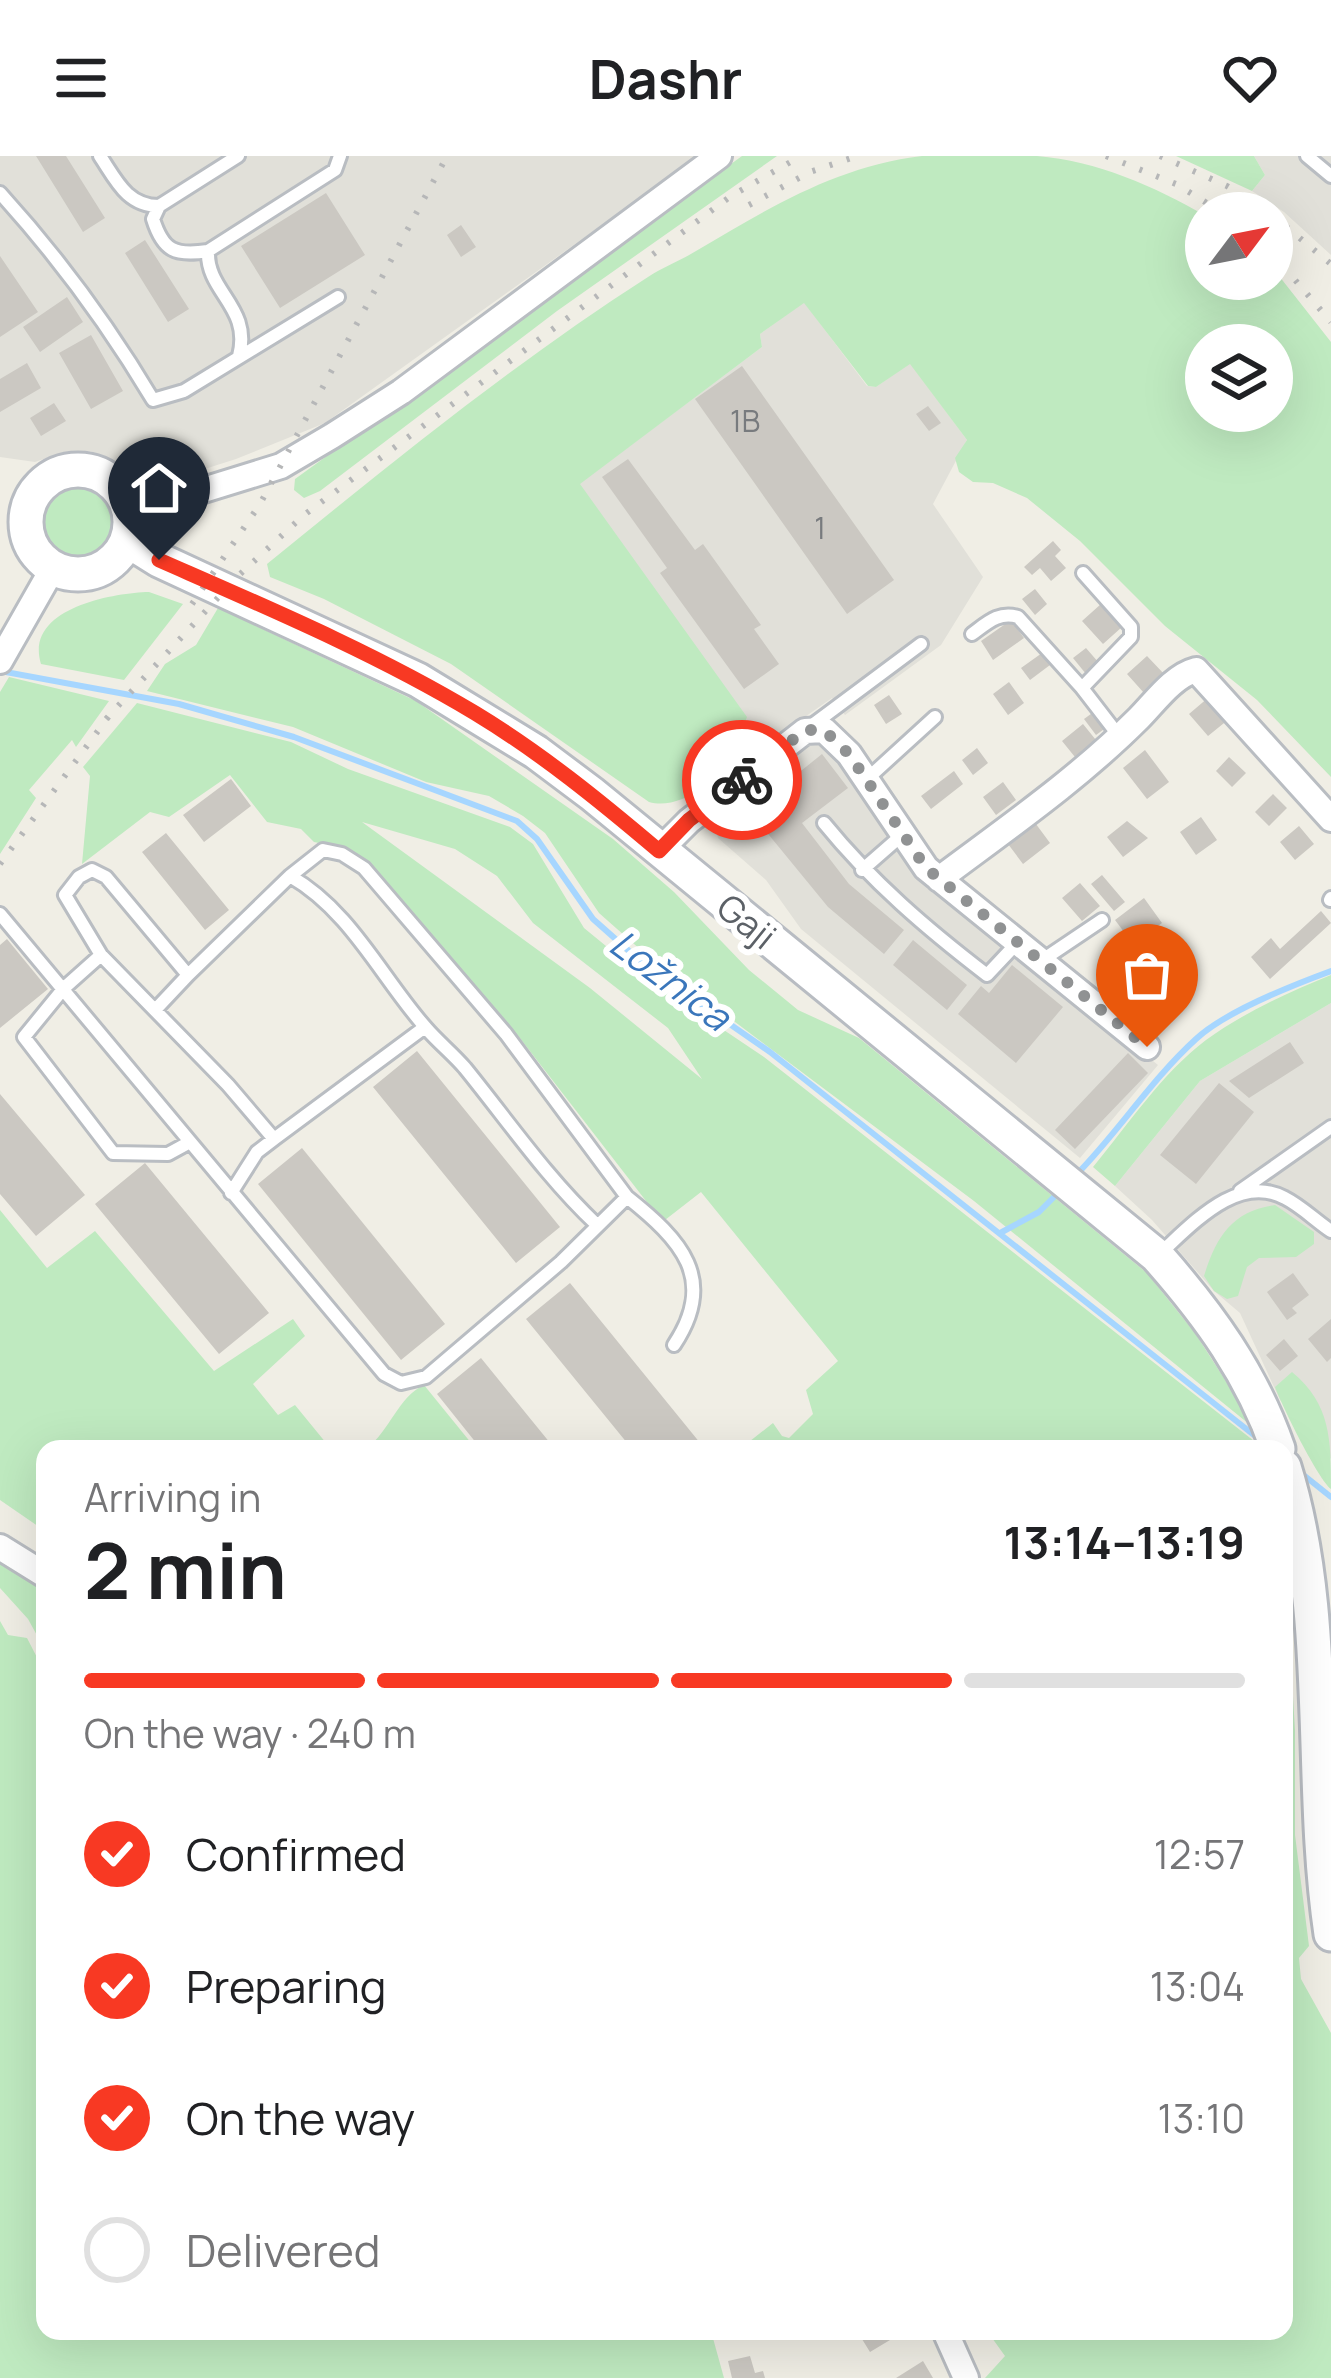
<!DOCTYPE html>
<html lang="en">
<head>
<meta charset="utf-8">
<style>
  body { margin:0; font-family:Manrope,sans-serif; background:#f2f2f2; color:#202124; height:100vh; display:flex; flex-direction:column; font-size:45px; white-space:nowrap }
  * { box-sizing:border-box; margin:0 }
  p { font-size:39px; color:#757577 }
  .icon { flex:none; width:66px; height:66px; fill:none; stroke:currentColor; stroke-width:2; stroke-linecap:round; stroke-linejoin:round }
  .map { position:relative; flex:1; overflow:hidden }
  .details { position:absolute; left:36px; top:1284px; width:1257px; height:900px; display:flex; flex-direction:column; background:#fff; border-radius:24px; box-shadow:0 12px 48px #0002 }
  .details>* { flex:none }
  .needle { width:78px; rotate:58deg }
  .tools { position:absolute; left:1185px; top:36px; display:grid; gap:24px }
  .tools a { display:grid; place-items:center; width:108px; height:108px; border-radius:50%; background:#fff; box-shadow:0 12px 48px #0002; font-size:60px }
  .pin { position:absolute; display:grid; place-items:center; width:102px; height:102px; color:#fff; margin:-123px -51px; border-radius:50% 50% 50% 0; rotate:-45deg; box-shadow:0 0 12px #0007 }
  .pin .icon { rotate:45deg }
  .courier { position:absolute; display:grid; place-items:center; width:120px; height:120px; margin:-60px; border:9px solid #f83923; border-radius:50%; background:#fff; color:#222; box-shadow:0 3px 15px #0007 }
  .head em { font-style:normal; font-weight:700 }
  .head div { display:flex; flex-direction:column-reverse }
  .head { display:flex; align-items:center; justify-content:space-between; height:204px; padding:0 48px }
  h1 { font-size:78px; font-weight:700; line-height:90px }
  .bar { display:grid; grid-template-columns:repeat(4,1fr); gap:18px 12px; align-content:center; height:144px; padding:0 48px }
  .bar i { height:15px; border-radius:9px; background:#e0e0e0 }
  .bar .selected { background:#f83923 }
  .bar p { grid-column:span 4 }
  ol { padding:0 48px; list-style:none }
  li { display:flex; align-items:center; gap:36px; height:132px }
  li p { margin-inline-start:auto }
  li .icon { padding:12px; border-radius:50%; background:#f83923; color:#fff; stroke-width:4 }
  li:last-child { color:#757577 }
  li i { width:66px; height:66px; border:6px solid #e0e0e0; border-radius:50% }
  header { display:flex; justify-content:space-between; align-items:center; height:156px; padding:0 48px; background:#fff; font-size:54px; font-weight:700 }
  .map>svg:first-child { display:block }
  .industrial { fill:#e1e0d9 }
  .green { fill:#bfeac0; fill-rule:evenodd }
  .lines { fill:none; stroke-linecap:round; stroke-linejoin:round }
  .stream { stroke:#a6d6ff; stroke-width:6 }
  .building { fill:#cbc8c2 }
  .lane-casing { stroke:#b9bdc2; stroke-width:18 }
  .street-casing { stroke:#b9bdc2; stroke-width:30 }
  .secondary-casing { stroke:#b8bcc2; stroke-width:39 }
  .lane { stroke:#fff; stroke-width:12 }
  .street { stroke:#fff; stroke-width:24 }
  .secondary { stroke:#fff; stroke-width:33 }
  .rail { stroke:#b6b7b8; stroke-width:6; stroke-dasharray:3 15; stroke-linecap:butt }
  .done { stroke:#909293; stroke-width:12; stroke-dasharray:0 21.6 }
  .route { stroke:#f83923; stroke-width:15 }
  .labels { text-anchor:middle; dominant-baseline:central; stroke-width:12; stroke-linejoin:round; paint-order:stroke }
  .number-label { font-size:30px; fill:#787b7e }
  .street-label { font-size:36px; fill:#5c6167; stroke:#fff }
  .water-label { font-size:39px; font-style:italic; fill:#3a76bb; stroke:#fff }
</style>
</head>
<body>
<header><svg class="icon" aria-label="menu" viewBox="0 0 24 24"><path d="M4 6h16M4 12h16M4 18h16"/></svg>Dashr<svg class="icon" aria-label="heart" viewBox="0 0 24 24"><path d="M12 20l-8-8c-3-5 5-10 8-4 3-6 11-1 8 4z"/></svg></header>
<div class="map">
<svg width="1331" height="2222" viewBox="0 0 1331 2222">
  <rect width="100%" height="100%" fill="#f0eee5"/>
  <path class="industrial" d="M0 0H698L325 267 236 303 192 317 162 318 138 315 91 295 64 296 35 306 0 301Z
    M1254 0H1331V99L1284 56 1252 35 1265 19Z
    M804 146 867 230 876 231 910 207 967 284 933 348 983 421 941 489 845 559 832 542 743 604 739 583 742 570 579 328 762 191 760 178Z
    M808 588 833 591 921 718 1158 909 1080 1002 801 773 766 724 718 682 713 664Z
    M1331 847V1303L1280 1244 1240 1157 1214 1135 1152 1064 1115 1030 1200 925Z"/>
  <path class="green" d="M742 0H777L557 155 320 335 304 342 294 334 295 323Z
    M922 0C960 0 999 0 1037 0 1097 5 1154 30 1206 60V123H1272V111L1331 186V621L1257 544 1165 470 1080 385 1027 342 993 327 973 326 959 316 955 302 967 284 910 208 876 231 868 230 804 147 760 178 762 191 580 328 747 561 739 583 743 604C716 622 682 655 649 646L451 508 324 443 270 421 267 408C390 308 514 207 648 121 663 111 680 105 696 95 769 52 837 10 922 0ZM1272 189V255H1206V189Z
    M1176 0H1254L1265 19 1252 35Z
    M39 367a40 40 0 1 1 80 0a40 40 0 1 1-80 0Z
    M149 436 183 448 124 524 41 508C24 453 111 437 149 436Z
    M218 452 416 545 613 683 674 736 749 814 798 854 859 882 1147 1117 1195 1177 1238 1244 1249 1268 974 1045 651 803 599 757 545 677 523 660 489 640 426 626 293 571 147 535 165 508 196 489Z
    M9 521 109 545 76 591 72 584 29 634 36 642 0 698V536Z
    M137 547 291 586 348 613 510 671 533 688 584 772 639 817 764 901 1254 1285 1258 1293H740L773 1267 782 1280 789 1282 813 1258 806 1234 838 1205 701 1036 665 1064 653 1054 519 881 369 709 347 693 314 686 301 673 267 666 230 619 169 661 150 656 82 708 90 620 83 611ZM362 666 455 693 497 720 533 767 668 872 702 923 590 832Z
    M1331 819V847L1200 925 1115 1030 1093 1011C1128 969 1162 917 1206 884 1243 857 1289 836 1331 819Z
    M1275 1049 1314 1076V1088L1296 1101 1259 1102 1247 1111 1238 1140 1227 1143 1214 1135 1204 1120C1216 1081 1232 1055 1275 1049Z
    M0 1054 47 1112 95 1075 214 1215 293 1163 305 1180 253 1228 278 1259 295 1249 331 1293H45V1375L0 1344Z
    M1292 1216C1331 1248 1331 1284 1331 1333 1318 1323 1282 1250 1275 1231Z
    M424 1229 476 1293H366C390 1275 398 1241 424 1229Z
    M1284 1386 1295 1575V1679L1309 1790 1299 1802 1301 1823 1331 1877V2222H985L1005 2200 987 2175H1284Z
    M0 1403 45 1430V1494L28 1463 0 1432Z
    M0 1465 8 1479 27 1482 45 1517V2175H711L724 2222H0Z"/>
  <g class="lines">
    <path class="stream" d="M0 515 179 548 294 581 517 665 537 683 593 763 646 810 770 896 1259 1283
      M1077 1018C1119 975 1151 924 1196 883 1225 856 1293 829 1331 815
      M1002 1076 1039 1056 1059 1036
      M1301 1317 1331 1341"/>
  </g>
  <path class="building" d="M36 0H66L105 62 83 76Z
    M326 37 365 99 280 152 241 90Z
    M461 69 476 91 461 101 447 79Z
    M145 84 189 153 168 166 125 97Z
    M0 100 38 156 0 181Z
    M67 141 83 166 40 196 23 171Z
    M91 179 123 235 91 253 59 197Z
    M27 207 41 232 0 256V223Z
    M742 210 894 424 847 458 695 243Z
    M54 247 66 265 41 280 30 262Z
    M928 250 941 267 929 275 916 258Z
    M628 303 695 394 703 388 761 469 754 473 779 508 744 533 660 417 667 412 602 321Z
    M1053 385 1061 394 1055 400 1066 412 1051 425 1040 412 1032 419 1024 411Z
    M1035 433 1047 448 1035 459 1022 443Z
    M1101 448 1122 471 1103 488 1082 465Z
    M1011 464 1024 482 993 504 981 485Z
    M1086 492 1099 507 1086 518 1073 502Z
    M1042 497 1050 509 1030 524 1021 512Z
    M1147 500 1165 519 1144 537 1127 518Z
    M1009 526 1024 547 1008 559 993 538Z
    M889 539 902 558 886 568 874 549Z
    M1209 541 1229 563 1208 580 1189 558Z
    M1095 555 1107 571 1096 579 1084 563Z
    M1083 568 1100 589 1079 606 1062 585Z
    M977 592 988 607 973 619 962 604Z
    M1145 594 1169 626 1147 643 1123 612Z
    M822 598 848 632 802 667 849 728 904 774 884 798 828 751 750 656Z
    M1229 601 1246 617 1232 631 1216 615Z
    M954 615 963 628 931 653 921 640Z
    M231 623 251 650 204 686 183 659Z
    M1003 626 1016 644 996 659 983 641Z
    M1273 638 1287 652 1269 670 1255 656Z
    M1201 661 1217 684 1196 699 1180 676Z
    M1033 664 1050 687 1023 708 1005 684Z
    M1127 665 1148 682 1123 701 1107 681Z
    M1299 670 1314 688 1295 704 1280 686Z
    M166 677 229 754 205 774 142 696Z
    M1102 719 1125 746 1114 755 1091 728Z
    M1080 727 1100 750 1082 765 1062 742Z
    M1144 742 1162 767 1133 788 1115 764Z
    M1321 755 1331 767 1270 823 1251 801 1271 782 1280 793Z
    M1166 781 1181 801 1166 812 1151 792Z
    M7 783 48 833 0 872V789Z
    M913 784 967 829 947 854 893 809Z
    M1150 802 1171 827 1151 844 1130 819Z
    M1012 809 1063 851 1016 907 958 858 981 830 989 837Z
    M1290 886 1304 907 1249 942 1229 925Z
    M417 895 560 1071 516 1107 373 931Z
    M1128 897 1148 917 1075 993 1055 974Z
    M1219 927 1254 956 1196 1028 1160 999Z
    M0 938 85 1039 36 1080 0 1038Z
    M302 992 445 1168 401 1204 258 1028Z
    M145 1007 269 1157 219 1198 95 1048Z
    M1293 1117 1309 1139 1292 1152 1297 1157 1287 1164 1267 1136Z
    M570 1127 705 1293H632L526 1163Z
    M1331 1163V1202L1327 1206 1308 1183Z
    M1284 1183 1298 1200 1280 1215 1266 1199Z
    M481 1202 555 1293H481L437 1238Z
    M857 2175H884L890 2184 870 2196Z
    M750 2200 755 2217 763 2215 765 2222H732L728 2205Z
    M923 2205 933 2222H896Z"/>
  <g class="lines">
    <g class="lane-casing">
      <path id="lane" d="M100 0C116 24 127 50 159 50
        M238 0 159 50 153 63C163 95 175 100 208 95L335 14 340 0
        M1307 0 1331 20
        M0 37C60 103 107 167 153 244L184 235 338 141
        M208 95C206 136 252 151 239 200
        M1083 417 1131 471V481L1082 532 1119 580
        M972 478C987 467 999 455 1018 461L1082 532
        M811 570 921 488
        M867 623 935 561
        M824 667C872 726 927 773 987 819L1017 787
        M862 714 902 679
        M290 720 323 694 342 698 364 712 506 878 627 1041
        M1330 744 1331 742
        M0 758 384 1218 401 1227 426 1221 561 1106 627 1041C681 1084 718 1123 674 1189
        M101 799 228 929 274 983 425 871
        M1041 805 1102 764
        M156 853 188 819
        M190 986 168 998 113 997 24 881 64 832 101 799 65 739 79 721 92 714 106 721 188 819 290 720C351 755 381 821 426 872 438 886 453 898 465 912 508 965 547 1022 597 1069
        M1240 1035 1331 971
        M231 1037 257 996 274 983
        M1157 1100C1191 1070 1237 1016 1285 1042 1301 1050 1316 1065 1331 1075"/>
    </g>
    <g class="street-casing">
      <path id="street" d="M129 357 281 310 332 280 401 236 719 0
        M0 505 53 412
        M659 695 689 665 805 575 824 574 849 598 926 712 1147 891
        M939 723C1007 672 1078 623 1139 562 1155 546 1173 520 1196 514L1331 663
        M0 1391 45 1419
        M945 2175 966 2222"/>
    </g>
    <g class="secondary-casing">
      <path id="secondary" d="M26 366a52 52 0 1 1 104 0a52 52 0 1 1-104 0Z
        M127 384 159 404 418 524 536 596 592 638 1157 1100C1209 1159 1252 1218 1278 1293
        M1284 1311C1331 1461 1308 1623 1331 1778"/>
    </g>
    <use href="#lane" class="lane"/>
    <use href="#street" class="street"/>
    <use href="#secondary" class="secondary"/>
    <path class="rail" d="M1106 0 1176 28 1223 57
      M1160 0 1227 30 1270 57
      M749 49 810 16 857 0
      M1272 59 1331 108
      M1272 97 1331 166
      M192 448 260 348 447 0
      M106 563 238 420 304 359 731 40 801 0
      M0 708 117 549"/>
  </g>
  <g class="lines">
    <path class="done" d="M742 624 805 574H824L849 598 926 712 1147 891"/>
    <path class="route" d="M159 404C266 451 375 497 475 557 541 597 600 645 659 695L689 664 742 624"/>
  </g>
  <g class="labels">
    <g class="number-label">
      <text x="745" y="264">1B</text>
      <text x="820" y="371">1</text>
    </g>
    <g class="street-label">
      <text transform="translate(747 765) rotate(39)">Gaji</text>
    </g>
    <g class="water-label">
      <text transform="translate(671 823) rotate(37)">Ložnica</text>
    </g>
  </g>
</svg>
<div class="tools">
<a><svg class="needle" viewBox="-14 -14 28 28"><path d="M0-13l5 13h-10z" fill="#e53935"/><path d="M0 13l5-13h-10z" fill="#757577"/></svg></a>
<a><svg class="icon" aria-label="layers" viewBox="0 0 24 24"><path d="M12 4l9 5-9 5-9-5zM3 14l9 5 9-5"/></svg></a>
</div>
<div class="pin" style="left:1147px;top:891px;background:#ea580c"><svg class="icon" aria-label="bag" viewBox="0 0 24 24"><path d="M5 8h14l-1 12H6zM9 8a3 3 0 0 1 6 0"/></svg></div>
<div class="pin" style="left:159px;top:404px;background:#1f2937"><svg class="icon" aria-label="home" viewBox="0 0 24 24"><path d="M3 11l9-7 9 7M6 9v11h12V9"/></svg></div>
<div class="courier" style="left:742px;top:624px"><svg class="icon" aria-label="bike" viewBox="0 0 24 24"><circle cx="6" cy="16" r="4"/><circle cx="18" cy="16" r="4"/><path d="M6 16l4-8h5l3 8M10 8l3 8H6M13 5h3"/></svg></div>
<section class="details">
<div class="head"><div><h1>2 min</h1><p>Arriving in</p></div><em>13:14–13:19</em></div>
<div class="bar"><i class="selected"></i><i class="selected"></i><i class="selected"></i><i></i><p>On the way · 240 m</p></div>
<ol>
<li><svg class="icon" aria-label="check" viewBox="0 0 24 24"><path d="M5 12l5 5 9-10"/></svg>Confirmed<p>12:57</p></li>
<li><svg class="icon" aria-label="check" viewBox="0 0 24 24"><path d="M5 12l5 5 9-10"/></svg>Preparing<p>13:04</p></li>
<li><svg class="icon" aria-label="check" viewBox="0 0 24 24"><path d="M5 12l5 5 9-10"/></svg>On the way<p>13:10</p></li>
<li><i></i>Delivered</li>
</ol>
</section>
</div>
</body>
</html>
